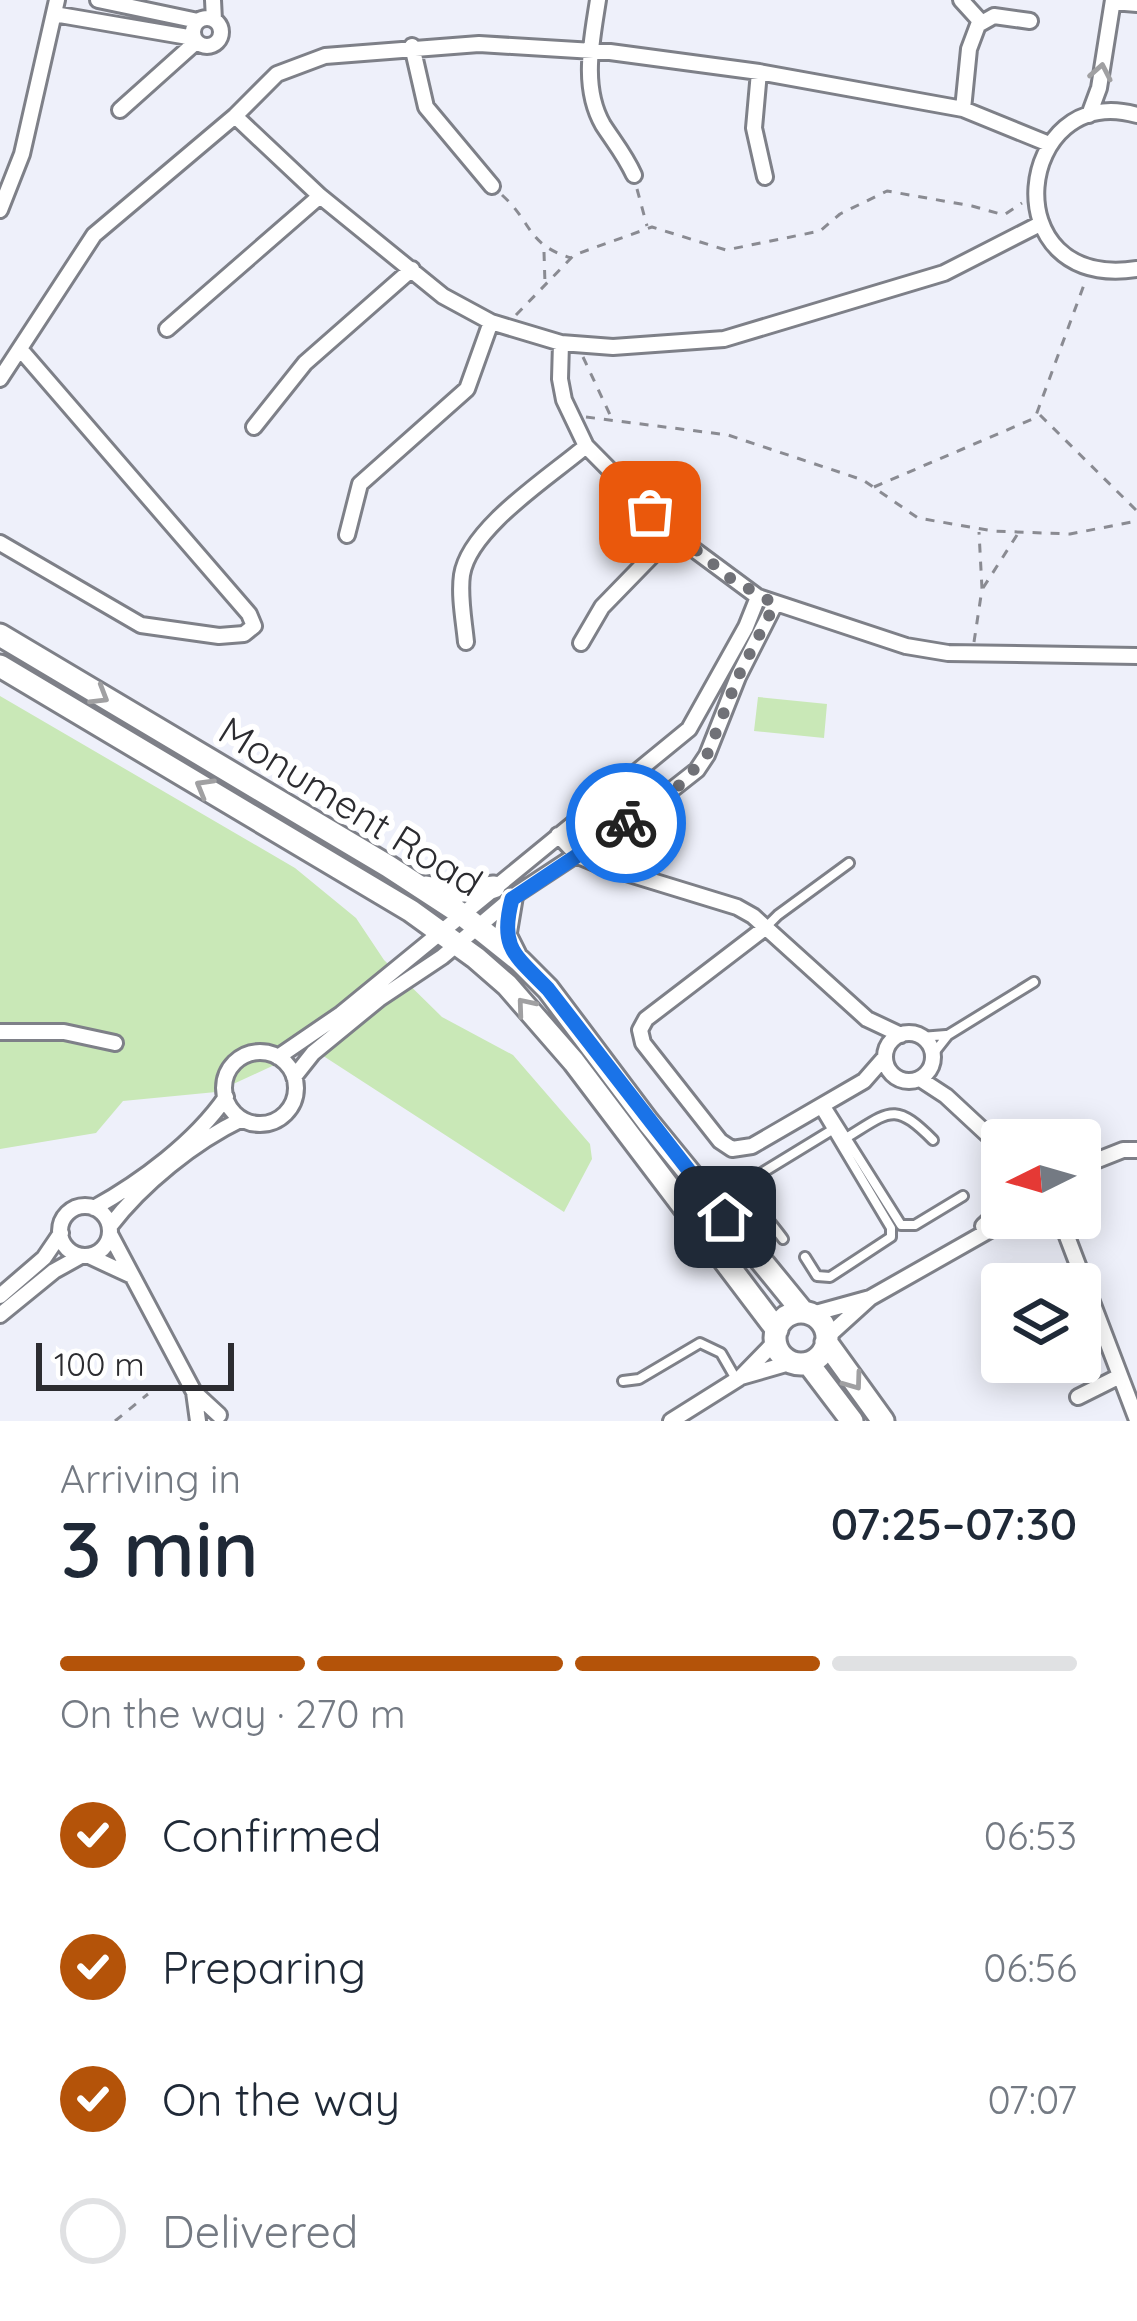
<!DOCTYPE html>
<html lang="en">
<head>
<meta charset="utf-8">
<style>
  body { margin:0; font-family:Quicksand,sans-serif; background:#f6f6f7; color:#1f2937; height:100vh; display:flex; flex-direction:column; font-size:45px; white-space:nowrap }
  * { box-sizing:border-box; margin:0 }
  p { font-size:39px; color:#747a83 }
  .icon { flex:none; width:66px; height:66px; fill:none; stroke:currentColor; stroke-width:2; stroke-linecap:round; stroke-linejoin:round }
  .map { position:relative; height:1421px; overflow:hidden }
  .drawer { display:flex; flex-direction:column; background:#fff; flex:1 }
  .drawer>* { flex:none }
  .needle { width:78px; rotate:265deg }
  .fabs { position:absolute; left:981px; top:1119px; display:grid; gap:24px }
  .fabs a { display:grid; place-items:center; width:120px; height:120px; border-radius:12px; background:#fff; box-shadow:0 6px 30px #0003; font-size:60px }
  .scale { position:absolute; left:36px; bottom:30px; width:198px; box-sizing:border-box; padding-left:12px; border:6px solid #2c2c30; border-top:0; font-size:33px; line-height:42px; white-space:nowrap; color:#2c2c30; -webkit-text-stroke:9px #fff; paint-order:stroke }
  .pin { position:absolute; display:grid; place-items:center; width:102px; height:102px; color:#fff; margin:-51px; border-radius:24px; box-shadow:0 6px 18px #0006 }
  .courier { position:absolute; display:grid; place-items:center; width:120px; height:120px; margin:-60px; border:9px solid #1a73e8; border-radius:50%; background:#fff; color:#222; box-shadow:0 3px 15px #0007 }
  .head em { font-style:normal; font-weight:600 }
  .head div { display:flex; flex-direction:column-reverse }
  .head { display:flex; align-items:center; justify-content:space-between; height:204px; padding:0 60px }
  h1 { font-size:78px; font-weight:600; line-height:90px }
  .bar { display:grid; grid-template-columns:repeat(4,1fr); gap:18px 12px; align-content:center; height:144px; padding:0 60px }
  .bar i { height:15px; border-radius:9px; background:#e0e1e3 }
  .bar .active { background:#b45309 }
  .bar p { grid-column:span 4 }
  ol { padding:0 60px; list-style:none }
  li { display:flex; align-items:center; gap:36px; height:132px }
  li p { margin-inline-start:auto }
  li .icon { padding:12px; border-radius:50%; background:#b45309; color:#fff; stroke-width:4 }
  li:last-child { color:#747a83 }
  li i { width:66px; height:66px; border:6px solid #e0e1e3; border-radius:50% }
  .map>svg:first-child { display:block }
  .green { fill:#c9e8b7 }
  .lines { fill:none; stroke-linecap:round; stroke-linejoin:round }
  .lane-casing { stroke:#7e8088; stroke-width:14 }
  .street-casing { stroke:#7e8088; stroke-width:20 }
  .secondary-casing { stroke:#7e8088; stroke-width:27 }
  .path { stroke:#8a8b92; stroke-width:3; stroke-dasharray:9 9; stroke-linecap:butt }
  .lane { stroke:#fff; stroke-width:8 }
  .street { stroke:#fff; stroke-width:14 }
  .secondary { stroke:#fff; stroke-width:21 }
  .oneway { stroke:#a0a0a2 }
  .done { stroke:#707177; stroke-width:12; stroke-dasharray:0 21.6 }
  .route { stroke:#1a73e8; stroke-width:15 }
  .labels { text-anchor:middle; dominant-baseline:central; stroke-width:12; stroke-linejoin:round; paint-order:stroke }
  .street-label { font-size:39px; fill:#2c2c30; stroke:#fff }
</style>
</head>
<body>
<div class="map">
<svg width="1137" height="1421" viewBox="0 0 1137 1421">
  <rect width="100%" height="100%" fill="#eef0fa"/>
  <path class="green" d="M0 696 295 868 356 918 384 960 442 1017 513 1055 590 1144 592 1159 564 1212 311 1048 216 1092 123 1101 96 1133 0 1149Z
    M758 697 827 704 824 738 754 731Z"/>
  <g class="lines">
    <g class="lane-casing">
      <path id="lane" d="M765 928 778 915 849 863
        M921 1037 946 1035
        M933 1054 948 1035 1034 982
        M826 1106 901 1225H915L963 1196
        M846 1138C890 1111 894 1101 933 1140
        M783 1239C769 1219 744 1198 760 1174L832 1130
        M805 1257 817 1276 830 1277 891 1237V1228L820 1109
        M623 1381 639 1379 700 1343 721 1353 736 1379"/>
    </g>
    <g class="street-casing">
      <path id="street" d="M98 0 198 21
        M213 0 214 20
        M598 0C592 40 581 87 603 125 614 142 625 155 634 175
        M961 0 981 22
        M1113 2 1137 4
        M54 14 194 38
        M193 32a14 14 0 1 1 28 0a14 14 0 1 1-28 0Z
        M412 46 426 107 492 186
        M759 72 754 128 765 177
        M963 109 969 49 978 25 994 16 1030 21
        M120 110 196 42
        M1089 115 1099 88 1113 0
        M1137 115C1016 80 990 291 1137 269
        M235 116 320 196 443 296 491 322 561 343 613 347 724 339 944 273 1040 224
        M0 210 22 154 57 0
        M167 329 320 196
        M561 343 560 379 564 400 586 446 673 534 758 597 906 646 948 653 1137 656
        M0 379 94 235 235 116 277 74 325 56 479 44 610 52 759 72 963 109 1049 144
        M254 427 305 363 412 269
        M347 535 360 484 467 389 491 322
        M0 543 141 625 219 636 244 634 254 626 249 614 20 349
        M466 642C464 621 459 596 462 575 469 528 551 476 586 446
        M581 643 602 607 673 534
        M558 835 578 856 600 865 737 907 753 916 867 1019 901 1035
        M765 928 646 1019 640 1030 643 1043 720 1141 732 1149 752 1146 864 1081 885 1057
        M0 1032H64L115 1043
        M885 1057a24 24 0 1 1 48 0a24 24 0 1 1-48 0Z
        M224 1088a36 36 0 1 1 72 0a36 36 0 1 1-72 0Z
        M278 1057 341 1014 689 729 746 627 758 597
        M294 1077 313 1053 379 999 442 957 518 893 655 803 697 770 707 755 738 677 775 604
        M920 1079 946 1096 1002 1148
        M1080 1167 1123 1150H1137
        M60 1231a25 25 0 1 1 50 0a25 25 0 1 1-50 0Z
        M94 1208C141 1182 195 1142 226 1097
        M1060 1218 1137 1420
        M110 1226C142 1184 194 1142 242 1119
        M983 1226 1002 1208
        M110 1234 194 1392 198 1421
        M89 1256 132 1276
        M0 1296 44 1258 61 1233
        M812 1314 870 1298
        M0 1315 54 1271 81 1256
        M827 1337 870 1298 1011 1218
        M741 1377 793 1362
        M194 1392 219 1415
        M1078 1397 1120 1376
        M671 1421 741 1377 776 1341"/>
    </g>
    <g class="secondary-casing">
      <path id="secondary" d="M0 635 388 866 460 913 520 961 548 989 648 1122 803 1312
        M0 666 411 911 476 958 507 985 574 1062 777 1330
        M426 887 454 892 494 887
        M511 899 505 935 515 955
        M775 1338a26 26 0 1 1 52 0a26 26 0 1 1-52 0Z
        M826 1342 883 1421
        M808 1363 852 1421"/>
    </g>
    <path class="path" d="M637 189 647 226
      M502 195C533 223 526 244 571 258
      M544 252 545 284
      M516 315 574 255 652 227 726 250 820 231 840 214 887 191 972 206 1004 215 1022 203
      M583 357 612 419
      M1040 415 1137 511
      M586 417 728 435 863 480 918 518 993 531 1070 534 1137 521
      M874 487 1035 418 1085 282
      M983 588 1017 535
      M974 642 982 589 979 532
      M115 1421 148 1394"/>
    <use href="#lane" class="lane"/>
    <use href="#street" class="street"/>
    <use href="#secondary" class="secondary"/>
  </g>
  <defs><path id="oneway-chevron" d="M-2-3.5L2.5 0L-2 3.5" fill="none" stroke-width="1.6" stroke-linecap="round" stroke-linejoin="round" transform="scale(3)"/></defs>
  <g class="oneway">
    <use href="#oneway-chevron" transform="translate(1101 72) rotate(-79)"/>
    <use href="#oneway-chevron" transform="translate(100 696) rotate(31)"/>
    <use href="#oneway-chevron" transform="translate(204 787) rotate(-150)"/>
    <use href="#oneway-chevron" transform="translate(525 1006) rotate(-130)"/>
    <use href="#oneway-chevron" transform="translate(854 1382) rotate(54)"/>
  </g>
  <g class="lines">
    <path class="done" d="M626 823 681 784 707 755 738 677 775 604 730 578 650 512"/>
    <path class="route" d="M626 823 512 899C499 948 515 955 548 989L725 1217"/>
  </g>
  <g class="labels">
    <g class="street-label">
      <text transform="translate(351 806) rotate(32)">Monument Road</text>
    </g>
  </g>
</svg>
<div class="fabs">
<a><svg class="needle" viewBox="-14 -14 28 28"><path d="M0-13l5 13h-10z" fill="#e53935"/><path d="M0 13l5-13h-10z" fill="#747a83"/></svg></a>
<a><svg class="icon" aria-label="layers" viewBox="0 0 24 24"><path d="M12 4l9 5-9 5-9-5zM3 14l9 5 9-5"/></svg></a>
</div>
<div class="scale">100 m</div>
<div class="pin" style="left:650px;top:512px;background:#ea580c"><svg class="icon" aria-label="bag" viewBox="0 0 24 24"><path d="M5 8h14l-1 12H6zM9 8a3 3 0 0 1 6 0"/></svg></div>
<div class="pin" style="left:725px;top:1217px;background:#1f2937"><svg class="icon" aria-label="home" viewBox="0 0 24 24"><path d="M3 11l9-7 9 7M6 9v11h12V9"/></svg></div>
<div class="courier" style="left:626px;top:823px"><svg class="icon" aria-label="bike" viewBox="0 0 24 24"><circle cx="6" cy="16" r="4"/><circle cx="18" cy="16" r="4"/><path d="M6 16l4-8h5l3 8M10 8l3 8H6M13 5h3"/></svg></div>
</div>
<section class="drawer">
<div class="head"><div><h1>3 min</h1><p>Arriving in</p></div><em>07:25–07:30</em></div>
<div class="bar"><i class="active"></i><i class="active"></i><i class="active"></i><i></i><p>On the way · 270 m</p></div>
<ol>
<li><svg class="icon" aria-label="check" viewBox="0 0 24 24"><path d="M5 12l5 5 9-10"/></svg>Confirmed<p>06:53</p></li>
<li><svg class="icon" aria-label="check" viewBox="0 0 24 24"><path d="M5 12l5 5 9-10"/></svg>Preparing<p>06:56</p></li>
<li><svg class="icon" aria-label="check" viewBox="0 0 24 24"><path d="M5 12l5 5 9-10"/></svg>On the way<p>07:07</p></li>
<li><i></i>Delivered</li>
</ol>
</section>
</body>
</html>
